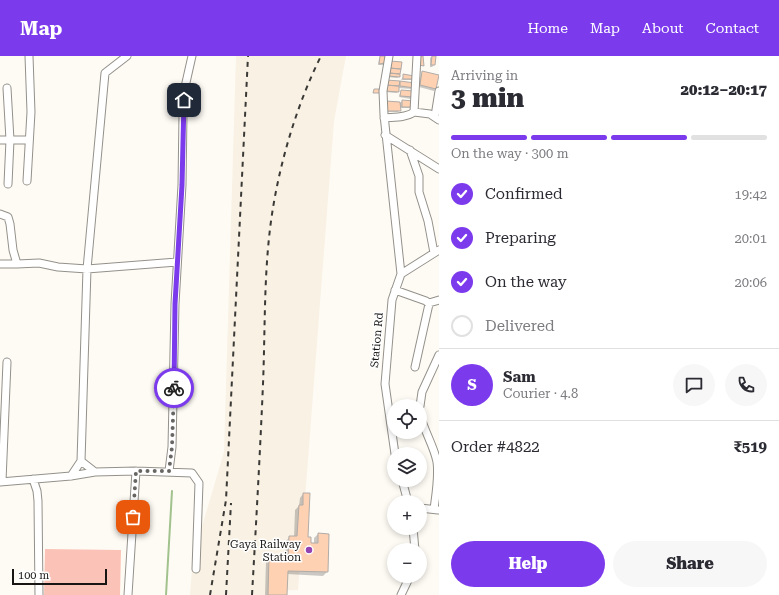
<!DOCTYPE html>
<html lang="en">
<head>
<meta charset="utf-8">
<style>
  body { margin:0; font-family:"Roboto Serif",serif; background:#f7f7f7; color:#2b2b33; height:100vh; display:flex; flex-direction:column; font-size:15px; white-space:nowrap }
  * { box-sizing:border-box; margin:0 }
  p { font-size:13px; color:#7c7c81 }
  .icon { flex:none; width:22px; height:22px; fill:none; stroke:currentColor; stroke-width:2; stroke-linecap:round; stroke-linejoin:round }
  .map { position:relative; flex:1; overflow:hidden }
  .side { display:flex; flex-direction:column; background:#fff; width:340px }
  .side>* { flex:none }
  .fabs { position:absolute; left:387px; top:343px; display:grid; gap:8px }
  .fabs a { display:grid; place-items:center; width:40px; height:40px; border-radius:50%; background:#fff; box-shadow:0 2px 6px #0003; font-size:20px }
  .scale { position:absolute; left:12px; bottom:10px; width:95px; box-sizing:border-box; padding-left:4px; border:2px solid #171614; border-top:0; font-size:11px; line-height:14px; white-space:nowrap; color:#171614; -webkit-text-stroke:3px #fff; paint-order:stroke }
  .pin { position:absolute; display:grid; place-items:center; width:34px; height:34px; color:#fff; margin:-17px; border-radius:8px; box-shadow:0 2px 6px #0006 }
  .courier { position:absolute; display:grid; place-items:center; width:40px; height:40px; margin:-20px; border:3px solid #7c3aed; border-radius:50%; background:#fff; color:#222; box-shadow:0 1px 5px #0007 }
  .summary em { font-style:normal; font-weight:800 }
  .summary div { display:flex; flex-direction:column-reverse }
  .summary { display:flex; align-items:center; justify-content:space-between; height:68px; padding:0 12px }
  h1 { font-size:26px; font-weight:800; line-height:30px }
  .bar { display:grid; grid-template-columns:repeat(4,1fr); gap:6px 4px; align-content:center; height:48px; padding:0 12px }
  .bar i { height:5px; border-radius:3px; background:#e1e1e2 }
  .bar .selected { background:#7c3aed }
  .bar p { grid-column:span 4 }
  .line { display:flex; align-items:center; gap:10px; padding:0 12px; border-top:1px solid #e1e1e2 }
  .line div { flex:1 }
  .round { display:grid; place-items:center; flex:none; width:42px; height:42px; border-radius:21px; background:#f7f7f7 }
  ol { padding:0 12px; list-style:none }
  li { display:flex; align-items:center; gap:12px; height:44px }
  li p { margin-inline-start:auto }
  li .icon { padding:4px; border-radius:50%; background:#7c3aed; color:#fff; stroke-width:4 }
  li:last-child { color:#7c7c81 }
  li i { width:22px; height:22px; border:2px solid #e1e1e2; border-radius:50% }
  .primary-button { display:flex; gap:8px; margin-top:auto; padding:8px 12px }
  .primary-button a { flex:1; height:46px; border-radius:24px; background:#7c3aed; color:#fff; font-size:16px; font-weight:800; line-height:46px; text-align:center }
  .primary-button a+a { background:#f7f7f7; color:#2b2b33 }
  header { display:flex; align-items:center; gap:24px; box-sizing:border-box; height:56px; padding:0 20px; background:#7c3aed; color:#fff }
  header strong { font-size:19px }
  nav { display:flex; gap:22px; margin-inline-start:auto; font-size:14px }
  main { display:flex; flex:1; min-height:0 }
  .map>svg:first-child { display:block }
  .built { fill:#f8f1e4 }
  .green { fill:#fbc3b7 }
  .shadow { fill:#0003 }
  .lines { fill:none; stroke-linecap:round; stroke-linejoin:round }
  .stream { stroke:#a2c28d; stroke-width:2 }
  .building { fill:#fdd1b1; stroke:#b2aca8 }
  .minor-casing { stroke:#94918b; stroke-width:9 }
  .minor { stroke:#fff; stroke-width:7 }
  .rail { stroke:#3a3936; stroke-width:2; stroke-dasharray:5 5; stroke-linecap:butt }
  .done { stroke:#686663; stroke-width:4; stroke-dasharray:0 7.2 }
  .route { stroke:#7c3aed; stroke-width:5 }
  .poi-dot { fill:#9343b2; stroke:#fff; stroke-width:1.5 }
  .labels { text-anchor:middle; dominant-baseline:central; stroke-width:3; stroke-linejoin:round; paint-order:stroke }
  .street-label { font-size:11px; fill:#171614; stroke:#fff }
  .poi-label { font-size:11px; fill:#171614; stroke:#fff; text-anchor:end }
</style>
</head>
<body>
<header>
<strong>Map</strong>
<nav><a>Home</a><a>Map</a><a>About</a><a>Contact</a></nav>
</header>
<main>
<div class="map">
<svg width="439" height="539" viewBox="0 0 439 539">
  <rect width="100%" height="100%" fill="#fefbf5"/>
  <path class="built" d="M236 0H346L334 65 298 534 271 535 270 539H190L193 501 224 396Z"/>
  <path class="green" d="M45 493 121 494 120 539H44Z"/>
  <path class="shadow" d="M432 0H435L434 9 432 11H430V2Z
    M380 1 384 7 383 9H378L379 3Z
    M401 7 399 21 397 22 387 21Z
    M423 16 435 33 434 35 419 31 421 18Z
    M404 19 413 23 411 24H401Z
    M387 25 414 28 412 33 398 32V35L397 37 384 36Z
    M402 35 413 36 411 43 399 41 400 37Z
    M402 45 413 46 411 52H400L398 56H385L386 46 400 47Z
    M303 438 307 482 309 488H314V482L318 478 327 516 323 520 287 518 286 539H265L266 505 270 501 285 502 286 485 290 481H294L295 454 299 450 300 442Z"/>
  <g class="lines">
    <path class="stream" d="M166 539 172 435"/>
  </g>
  <path class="building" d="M380 0H386L385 7 379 8Z
    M420 0H423L424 10 419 9Z
    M432 0H436L435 9H431Z
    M390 5 402 6 401 13 389 12Z
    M389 12 401 13 400 18 389 17Z
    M422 15 439 19 436 33 420 29Z
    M389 17 400 18V21L388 20Z
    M403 18 414 20V23H403Z
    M386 24 400 25 399 30 385 29Z
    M400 25 415 27V32L400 30Z
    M385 29 399 30V36L385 35Z
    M374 33H379L380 37H373Z
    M401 34 414 35V41L400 40Z
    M402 44 414 45V51H402Z
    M386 45 400 46 401 55H386Z
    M303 437H310L308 481H311V487H318V477L329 478 328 516 288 515 287 539H268L269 500 288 501 289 480H297L299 449H303Z"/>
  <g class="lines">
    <g class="minor-casing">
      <path id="minor" d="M389 0 383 35 384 59 401 218
        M417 0 414 56 430 58 439 64
        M7 32 10 84 8 128
        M435 60 439 35
        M384 62C393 61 406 62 414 56
        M385 79 439 113
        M0 84H29
        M410 94 419 120V136L428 165 434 197
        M27 125 31 56 29 0
        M0 158 8 161 10 168 13 194 17 208 39 207 58 211 87 213 177 206
        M0 208H17
        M395 234 426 245 429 248 415 311
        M429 247 439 244
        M420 350 422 336 439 299
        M420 358C424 375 434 390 437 406 439 421 436 438 434 453
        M395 398 385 328 392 244 401 218 439 194
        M81 405 95 416 136 415 192 417 199 427 196 513
        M169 415 172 391 175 248 182 129 183 58 185 31 192 0
        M71 420 81 405 87 213 105 17 127 0
        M33 423 37 435 38 445 39 539
        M402 424 408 446
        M2 425 7 306
        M0 426 71 420 95 416
        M420 452 438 454
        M413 472 415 494
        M128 539 136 415
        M401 539 410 520"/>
    </g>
    <use href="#minor" class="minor"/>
    <path class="rail" d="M210 539 226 444 248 0
      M226 539 231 447
      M252 539C256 469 260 398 263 328 265 279 264 230 269 182 275 122 294 54 321 0"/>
  </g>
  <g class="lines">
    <path class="done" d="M133 461 136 415H169L172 391 174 332"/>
    <path class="route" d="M174 332 175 248 182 129 184 44"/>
  </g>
  <circle class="poi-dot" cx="309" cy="494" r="4"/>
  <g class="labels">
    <g class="street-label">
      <text transform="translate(377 284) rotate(-85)">Station Rd</text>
    </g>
    <g class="poi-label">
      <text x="301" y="488">Gaya Railway<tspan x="301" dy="13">Station</tspan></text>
    </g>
  </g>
</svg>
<div class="fabs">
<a><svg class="icon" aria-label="locate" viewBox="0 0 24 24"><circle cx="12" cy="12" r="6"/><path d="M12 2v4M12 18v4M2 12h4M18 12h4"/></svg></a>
<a><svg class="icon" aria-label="layers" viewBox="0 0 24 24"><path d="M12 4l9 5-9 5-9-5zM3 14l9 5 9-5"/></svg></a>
<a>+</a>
<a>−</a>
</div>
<div class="scale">100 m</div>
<div class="pin" style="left:133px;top:461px;background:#ea580c"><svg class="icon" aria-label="bag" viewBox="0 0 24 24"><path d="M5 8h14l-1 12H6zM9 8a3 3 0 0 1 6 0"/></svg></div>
<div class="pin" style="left:184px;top:44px;background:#1f2937"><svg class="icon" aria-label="home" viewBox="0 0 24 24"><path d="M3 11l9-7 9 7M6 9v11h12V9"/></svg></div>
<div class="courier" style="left:174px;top:332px"><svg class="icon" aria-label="bike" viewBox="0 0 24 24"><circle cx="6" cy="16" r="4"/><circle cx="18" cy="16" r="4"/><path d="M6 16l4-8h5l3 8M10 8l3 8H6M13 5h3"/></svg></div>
</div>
<section class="side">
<div class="summary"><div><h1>3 min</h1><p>Arriving in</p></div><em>20:12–20:17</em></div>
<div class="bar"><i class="selected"></i><i class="selected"></i><i class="selected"></i><i></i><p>On the way · 300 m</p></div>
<ol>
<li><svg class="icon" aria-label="check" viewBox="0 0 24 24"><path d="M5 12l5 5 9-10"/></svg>Confirmed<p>19:42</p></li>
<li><svg class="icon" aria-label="check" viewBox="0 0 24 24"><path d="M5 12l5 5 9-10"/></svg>Preparing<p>20:01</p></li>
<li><svg class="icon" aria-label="check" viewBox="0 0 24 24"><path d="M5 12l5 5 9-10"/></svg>On the way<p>20:06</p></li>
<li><i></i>Delivered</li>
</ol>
<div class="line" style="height:72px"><b class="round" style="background:#7c3aed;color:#fff">S</b><div><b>Sam</b><p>Courier · 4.8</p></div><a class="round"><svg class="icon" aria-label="chat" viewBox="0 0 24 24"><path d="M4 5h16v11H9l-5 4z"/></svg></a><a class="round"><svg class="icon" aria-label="phone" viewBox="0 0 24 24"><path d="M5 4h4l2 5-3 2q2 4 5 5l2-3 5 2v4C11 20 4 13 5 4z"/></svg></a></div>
<div class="line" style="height:52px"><div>Order #4822</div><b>₹519</b></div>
<div class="primary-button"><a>Help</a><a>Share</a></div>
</section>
</main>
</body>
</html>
